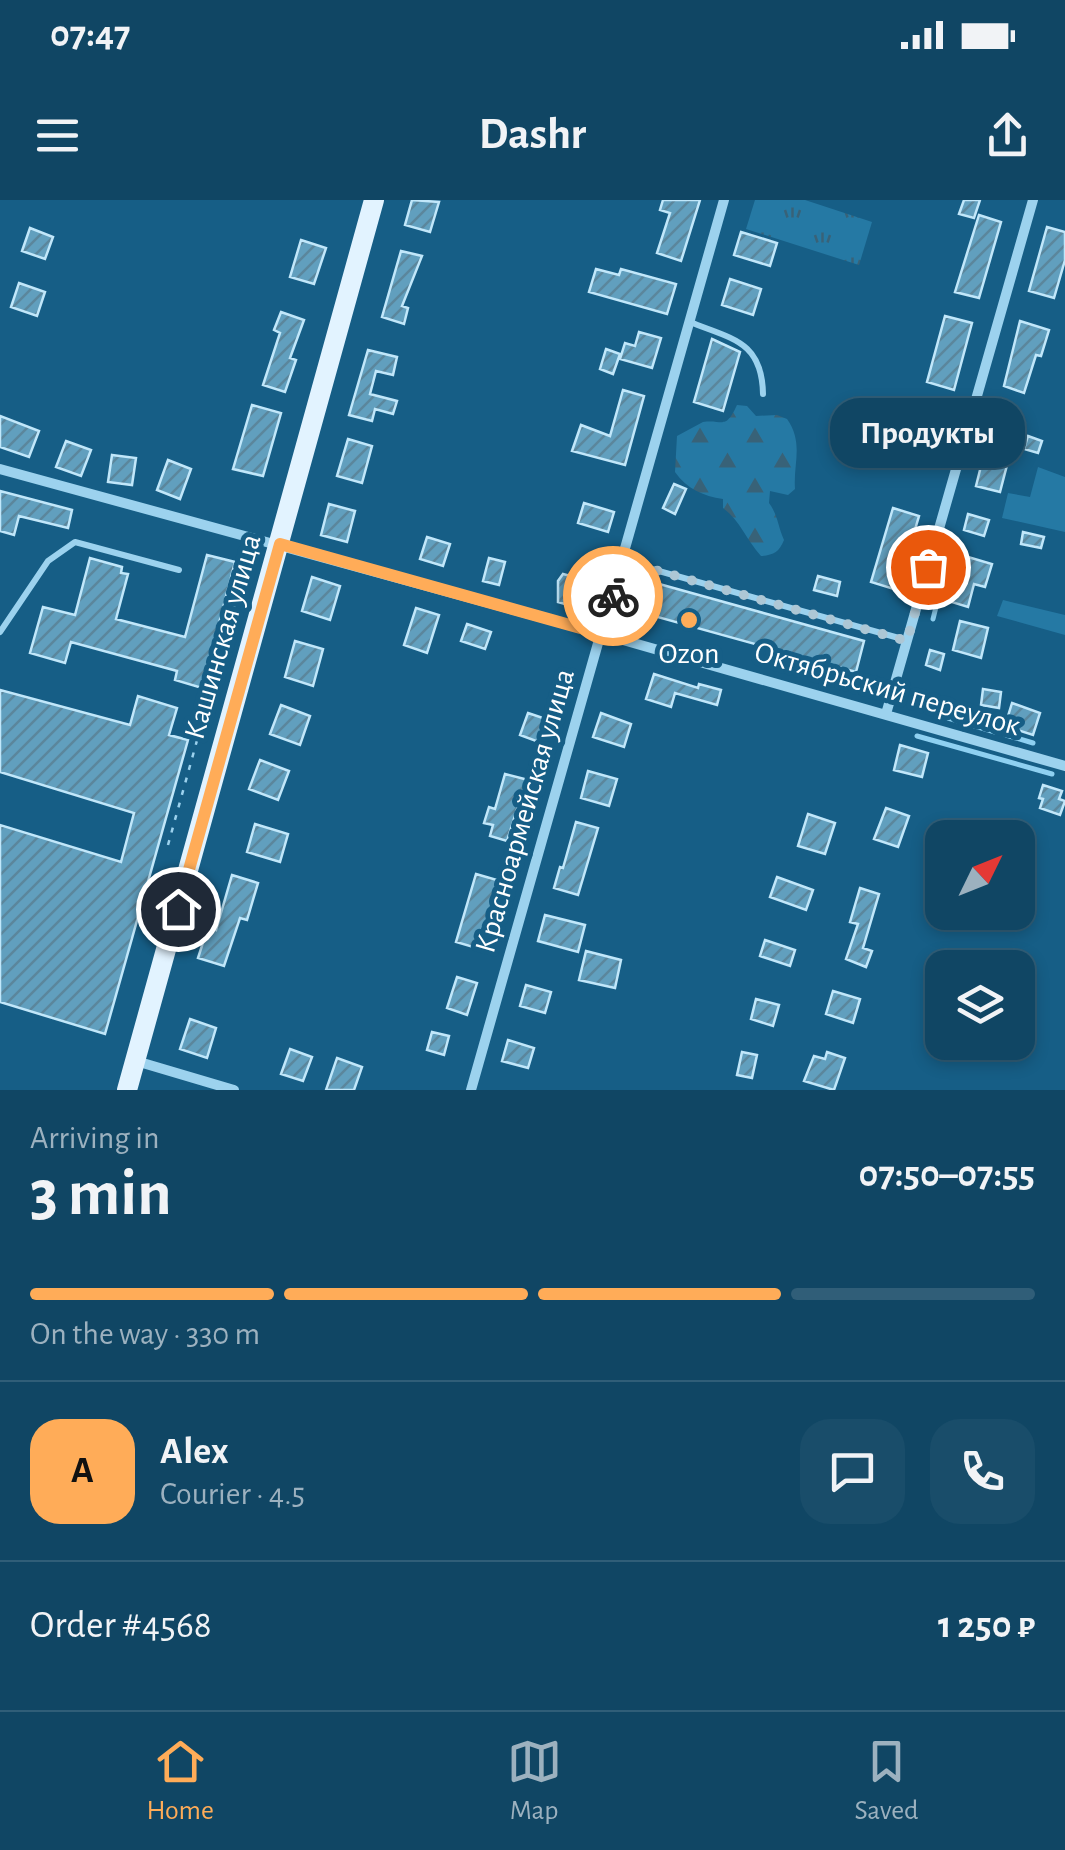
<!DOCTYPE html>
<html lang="en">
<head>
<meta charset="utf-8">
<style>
  body { margin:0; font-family:"Alegreya Sans",sans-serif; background:#194d6a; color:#f1f3f6; height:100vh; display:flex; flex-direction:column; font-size:38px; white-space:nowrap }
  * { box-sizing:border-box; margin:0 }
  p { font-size:32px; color:#9cb1bf }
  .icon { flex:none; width:55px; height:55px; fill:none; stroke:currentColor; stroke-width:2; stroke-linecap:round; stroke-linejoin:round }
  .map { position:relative; height:890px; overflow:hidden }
  .side { display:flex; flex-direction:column; background:#104664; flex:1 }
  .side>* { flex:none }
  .needle { width:65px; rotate:47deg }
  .buttons { position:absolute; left:925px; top:620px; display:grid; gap:20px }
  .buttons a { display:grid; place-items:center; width:110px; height:110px; border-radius:20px; background:#104664; box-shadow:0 5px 15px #0003,0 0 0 2px #305e78; font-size:50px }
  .pin { position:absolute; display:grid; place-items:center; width:85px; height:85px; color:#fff; margin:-42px; border:5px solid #fff; border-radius:50%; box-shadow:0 2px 10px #0007 }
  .courier { position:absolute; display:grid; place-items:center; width:100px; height:100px; margin:-50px; border:8px solid #ffac58; border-radius:50%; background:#fff; color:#222; box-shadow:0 2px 12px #0007 }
  .bubble { position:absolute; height:70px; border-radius:30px; background:#104664; box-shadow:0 5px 15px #0003,0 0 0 2px #305e78; font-size:32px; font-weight:600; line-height:70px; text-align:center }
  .head em { font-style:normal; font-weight:600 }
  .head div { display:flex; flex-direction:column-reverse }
  .head { display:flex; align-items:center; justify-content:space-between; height:170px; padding:0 30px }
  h1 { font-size:65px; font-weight:600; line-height:75px }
  .bar { display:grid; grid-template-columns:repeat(4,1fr); gap:15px 10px; align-content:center; height:120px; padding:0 30px }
  .bar i { height:12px; border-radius:8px; background:#305e78 }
  .bar .on { background:#ffac58 }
  .bar p { grid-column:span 4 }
  .line { display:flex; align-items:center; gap:25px; padding:0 30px; border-top:2px solid #305e78 }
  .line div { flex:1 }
  .round { display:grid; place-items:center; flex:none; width:105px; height:105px; border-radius:30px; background:#194d6a }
  .status { display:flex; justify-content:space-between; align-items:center; height:70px; padding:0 50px; background:#104664; direction:ltr }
  .status svg { height:28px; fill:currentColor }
  header { display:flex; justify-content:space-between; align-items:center; height:130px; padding:0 30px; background:#104664; font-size:45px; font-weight:600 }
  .tab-bar { display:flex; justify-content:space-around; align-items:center; height:140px; border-top:2px solid #305e78; background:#104664; font-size:28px; color:#9cb1bf }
  .tab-bar a { display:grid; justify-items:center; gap:5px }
  .tab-bar .on { color:#ffac58 }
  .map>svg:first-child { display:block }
  .grass { fill:url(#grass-tufts) }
  .forest { fill:url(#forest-firs) }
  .green { fill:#2579a4 }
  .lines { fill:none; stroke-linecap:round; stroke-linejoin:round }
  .stream { stroke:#8ed0f1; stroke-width:5 }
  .building { fill:url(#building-hatch); stroke:#c1e7fa; stroke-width:2.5 }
  .path { stroke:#9cd2ee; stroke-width:2.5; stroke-dasharray:5 8; stroke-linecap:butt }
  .lane { stroke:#9cd2ee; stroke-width:6 }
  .street { stroke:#9cd2ee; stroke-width:10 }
  .primary { stroke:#e2f3ff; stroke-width:20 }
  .done { stroke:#adc7d5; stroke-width:10; stroke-dasharray:0 18 }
  .route { stroke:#ffac58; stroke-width:12 }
  .poi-dot { fill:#ffac58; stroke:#165e86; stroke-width:4 }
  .labels { text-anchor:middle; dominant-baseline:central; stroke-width:10; stroke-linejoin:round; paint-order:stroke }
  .street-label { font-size:30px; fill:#fff; stroke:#165e86 }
  .poi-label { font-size:30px; fill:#fff; stroke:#165e86 }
</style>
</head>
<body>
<div class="status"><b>07:47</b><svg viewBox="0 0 49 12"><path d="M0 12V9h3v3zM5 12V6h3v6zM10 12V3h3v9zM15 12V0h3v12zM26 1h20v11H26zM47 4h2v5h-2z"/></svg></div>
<header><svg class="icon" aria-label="menu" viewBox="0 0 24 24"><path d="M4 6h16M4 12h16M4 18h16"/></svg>Dashr<svg class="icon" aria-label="share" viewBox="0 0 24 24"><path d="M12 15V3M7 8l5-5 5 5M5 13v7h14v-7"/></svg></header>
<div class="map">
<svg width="1065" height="890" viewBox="0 0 1065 890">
  <defs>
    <pattern id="grass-tufts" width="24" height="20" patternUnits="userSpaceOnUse" patternTransform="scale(2.5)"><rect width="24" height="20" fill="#2579a4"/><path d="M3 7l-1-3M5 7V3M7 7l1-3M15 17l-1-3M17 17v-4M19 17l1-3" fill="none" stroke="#386278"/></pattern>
    <pattern id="forest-firs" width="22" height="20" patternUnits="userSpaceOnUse" patternTransform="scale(2.5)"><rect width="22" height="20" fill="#2579a4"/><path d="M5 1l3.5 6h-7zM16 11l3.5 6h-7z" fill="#386278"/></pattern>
    <pattern id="building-hatch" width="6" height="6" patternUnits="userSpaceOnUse" patternTransform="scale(2.5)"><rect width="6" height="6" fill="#619fbe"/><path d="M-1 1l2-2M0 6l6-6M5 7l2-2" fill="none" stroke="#5b869c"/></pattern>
  </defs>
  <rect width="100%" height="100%" fill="#165e86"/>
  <path class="grass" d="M755 0H805L872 22 859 65 746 29Z"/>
  <path class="forest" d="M737 205 747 206 756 216 777 215 787 219C804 243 793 264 795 289L788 295 770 291 769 303C778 315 778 327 784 340 779 352 774 355 761 356 747 341 740 320 723 308V299C703 296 687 289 675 272L677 236 703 222C723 219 725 231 737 205Z"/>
  <path class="green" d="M1038 267 1065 277V332L1002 318 1008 293 1030 297Z
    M1003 400 1065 415V435L997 416Z"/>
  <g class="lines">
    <path class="stream" d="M943 380 953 348
      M933 419 939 395
      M948 518 995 532
      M1006 535 1033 543
      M917 536 1052 574"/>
  </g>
  <path class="building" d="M412 0 439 2 430 32 405 25Z
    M663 0H700L681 61 657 53 670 13 660 10Z
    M964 0H980L974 18 959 14Z
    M979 15 1001 22 979 98 955 92Z
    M1047 27 1065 32V60L1054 98 1029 91Z
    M30 28 53 37 45 59 22 51Z
    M741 32 777 43 770 66 734 55Z
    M301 40 326 48 314 84 290 77Z
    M401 51 422 56 402 106 408 108 404 124 382 117Z
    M596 69 619 75 621 69 676 84 667 114 589 92Z
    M730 79 761 89 753 115 722 105Z
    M19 83 45 92 37 116 11 107Z
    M281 112 304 120 290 158 296 160 285 192 263 185 280 133 274 130Z
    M945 116 972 123 954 190 927 182Z
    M1020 121 1049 130 1041 156 1036 155 1024 193 1004 186Z
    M639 132 661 138 652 168 620 159 625 143 635 146Z
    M712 139 740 152 723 211 694 202Z
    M606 149 620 154 613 174 600 169Z
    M368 150 397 157 393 175 376 171 370 194 397 201 393 214 375 209 372 221 349 215Z
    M623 190 644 196 625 265 572 251 581 225 610 236Z
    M252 205 281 213 263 276 233 269Z
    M925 214 946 220 939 246 917 240Z
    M0 216 39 231 29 257 0 247Z
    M1028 236 1042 241 1038 253 1024 249Z
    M348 239 372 246 362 283 337 276Z
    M66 241 91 250 81 276 56 267Z
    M112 255 136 258 132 285 108 282Z
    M983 258 1007 265 1000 292 976 286Z
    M168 260 191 269 180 299 157 290Z
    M674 284 686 289 675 314 663 308Z
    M0 291 72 310 68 328 19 316 14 335 0 331Z
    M584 303 614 312 608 332 578 323Z
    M329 304 355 311 347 342 321 335Z
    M893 308 919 316 897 390 871 382Z
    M968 314 989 320 984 336 964 330Z
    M1023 332 1044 337 1041 348 1021 344Z
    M427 337 450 344 443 366 420 359Z
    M207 355 235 362 202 488 175 480 177 471 71 442 65 463 30 453 43 407 75 415 90 358 122 367 121 373 128 374 116 419 185 437Z
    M968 357 992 364 985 387 974 384 968 407 945 400 949 384 958 387Z
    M489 358 505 362 499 385 483 381Z
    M563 374 593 382 586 410 558 402V381Z
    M818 376 840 382 837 396 814 390Z
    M312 377 340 386 330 420 302 411Z
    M652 382 864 441 856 472 643 413Z
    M416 408 439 415 427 453 404 445Z
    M960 421 988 428 981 458 953 450Z
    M467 424 491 432 485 449 461 441Z
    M295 441 323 449 313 486 285 477Z
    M930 450 944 454 940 470 926 465Z
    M654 474 698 488 699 484 721 490 717 505 675 493 671 507 646 499Z
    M983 489 1001 492 999 508 981 505Z
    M0 490 130 525 138 496 177 508 169 535 188 540 105 834 0 802V625L121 662 134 613 0 572Z
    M1012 503 1040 513 1033 535 1005 526Z
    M281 505 310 516 300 545 270 534Z
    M528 513 552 521 544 544 520 535Z
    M601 513 631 524 624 547 593 537Z
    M900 545 928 553 922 577 894 570Z
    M260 560 289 571 278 600 249 589Z
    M588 571 617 579 609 606 581 598Z
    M505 574 536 582 528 609 518 606 507 641 490 636 493 625 484 623 489 607 495 609Z
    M1043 585 1062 591 1059 599 1065 601 1060 615 1040 608 1043 599 1039 598Z
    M886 608 909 616 898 647 874 639Z
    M808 614 835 623 825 654 798 646Z
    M576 622 598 628 578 695 554 688 560 667 563 668Z
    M255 624 288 634 280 662 247 652Z
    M476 674 504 682 490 725 494 726 487 751 456 742Z
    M232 675 258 683 247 720 240 718 224 766 198 758 208 727 216 730Z
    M777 677 813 690 806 710 770 697Z
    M860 688 879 694 863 748 872 751 866 767 846 759 858 724 850 722Z
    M545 715 585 725 578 752 538 741Z
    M765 740 795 750 790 766 760 756Z
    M586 751 621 760 615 788 579 780Z
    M457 777 477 783 467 815 447 808Z
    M526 785 551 792 545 813 520 806Z
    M833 791 860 799 853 823 826 814Z
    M756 799 779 805 773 826 751 819Z
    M190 819 216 828 207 858 180 849Z
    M432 832 449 836 444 855 427 850Z
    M508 840 534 848 528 868 502 861Z
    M290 849 312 857 303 881 281 874Z
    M742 852 757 855 752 878 737 875Z
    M827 852 845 858 834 890 804 881 814 856 825 859Z
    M337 858 362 867 354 890H326Z"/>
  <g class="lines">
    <path class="path" d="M168 645 249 353"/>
    <path class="lane" d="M690 122C732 139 762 141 763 194
      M623 361 906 440
      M0 432 48 361 75 342 179 370"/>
    <path class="street" d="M0 269 602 434 1065 566
      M886 514 1033 0
      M136 861 234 890
      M471 890 724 0"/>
    <path class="primary" d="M127 890 374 0"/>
  </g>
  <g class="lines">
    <path class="done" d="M613 396 623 361 907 441 928 367"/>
    <path class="route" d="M178 709 280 344 602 434 613 396"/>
  </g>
  <circle class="poi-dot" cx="689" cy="420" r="10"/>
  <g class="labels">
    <g class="street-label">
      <text transform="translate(223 437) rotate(-74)">Кашинская улица</text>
      <text transform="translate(887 489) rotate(16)">Октябрьский переулок</text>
      <text transform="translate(525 611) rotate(-74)">Красноармейская улица</text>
    </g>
    <g class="poi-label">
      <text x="689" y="454">Ozon</text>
    </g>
  </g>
</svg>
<div class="buttons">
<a><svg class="needle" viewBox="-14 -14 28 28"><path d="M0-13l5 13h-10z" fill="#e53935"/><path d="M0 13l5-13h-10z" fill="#9cb1bf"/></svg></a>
<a><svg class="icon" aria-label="layers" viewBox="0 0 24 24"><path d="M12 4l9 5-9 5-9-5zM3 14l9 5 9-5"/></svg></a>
</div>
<div class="pin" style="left:928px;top:367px;background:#ea580c"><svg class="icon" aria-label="bag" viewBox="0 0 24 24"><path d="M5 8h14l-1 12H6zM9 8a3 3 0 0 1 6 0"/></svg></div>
<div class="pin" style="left:178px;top:709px;background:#1f2937"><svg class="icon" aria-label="home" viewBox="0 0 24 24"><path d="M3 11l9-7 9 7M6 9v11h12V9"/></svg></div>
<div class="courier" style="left:613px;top:396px"><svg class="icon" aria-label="bike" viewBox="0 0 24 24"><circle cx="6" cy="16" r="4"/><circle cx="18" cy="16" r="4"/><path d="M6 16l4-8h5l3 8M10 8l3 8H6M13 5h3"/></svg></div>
<div class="bubble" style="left:830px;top:198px;width:195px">Продукты</div>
</div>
<section class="side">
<div class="head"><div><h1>3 min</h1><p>Arriving in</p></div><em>07:50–07:55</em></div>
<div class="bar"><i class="on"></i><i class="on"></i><i class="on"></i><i></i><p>On the way · 330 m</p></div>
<div class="line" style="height:180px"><b class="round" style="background:#ffac58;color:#111">A</b><div><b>Alex</b><p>Courier · 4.5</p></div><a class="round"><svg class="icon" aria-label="chat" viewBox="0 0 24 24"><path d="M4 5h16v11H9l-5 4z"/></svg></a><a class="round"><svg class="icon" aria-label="phone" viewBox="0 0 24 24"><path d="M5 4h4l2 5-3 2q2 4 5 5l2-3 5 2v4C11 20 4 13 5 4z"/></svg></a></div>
<div class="line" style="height:130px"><div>Order #4568</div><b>1 250 ₽</b></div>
</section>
<nav class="tab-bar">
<a class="on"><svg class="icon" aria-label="home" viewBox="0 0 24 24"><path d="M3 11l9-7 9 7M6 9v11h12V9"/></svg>Home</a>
<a><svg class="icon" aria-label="map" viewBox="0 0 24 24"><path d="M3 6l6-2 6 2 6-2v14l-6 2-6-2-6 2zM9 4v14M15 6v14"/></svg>Map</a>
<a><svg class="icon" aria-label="saved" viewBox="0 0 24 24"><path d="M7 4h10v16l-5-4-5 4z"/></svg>Saved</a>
</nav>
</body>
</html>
